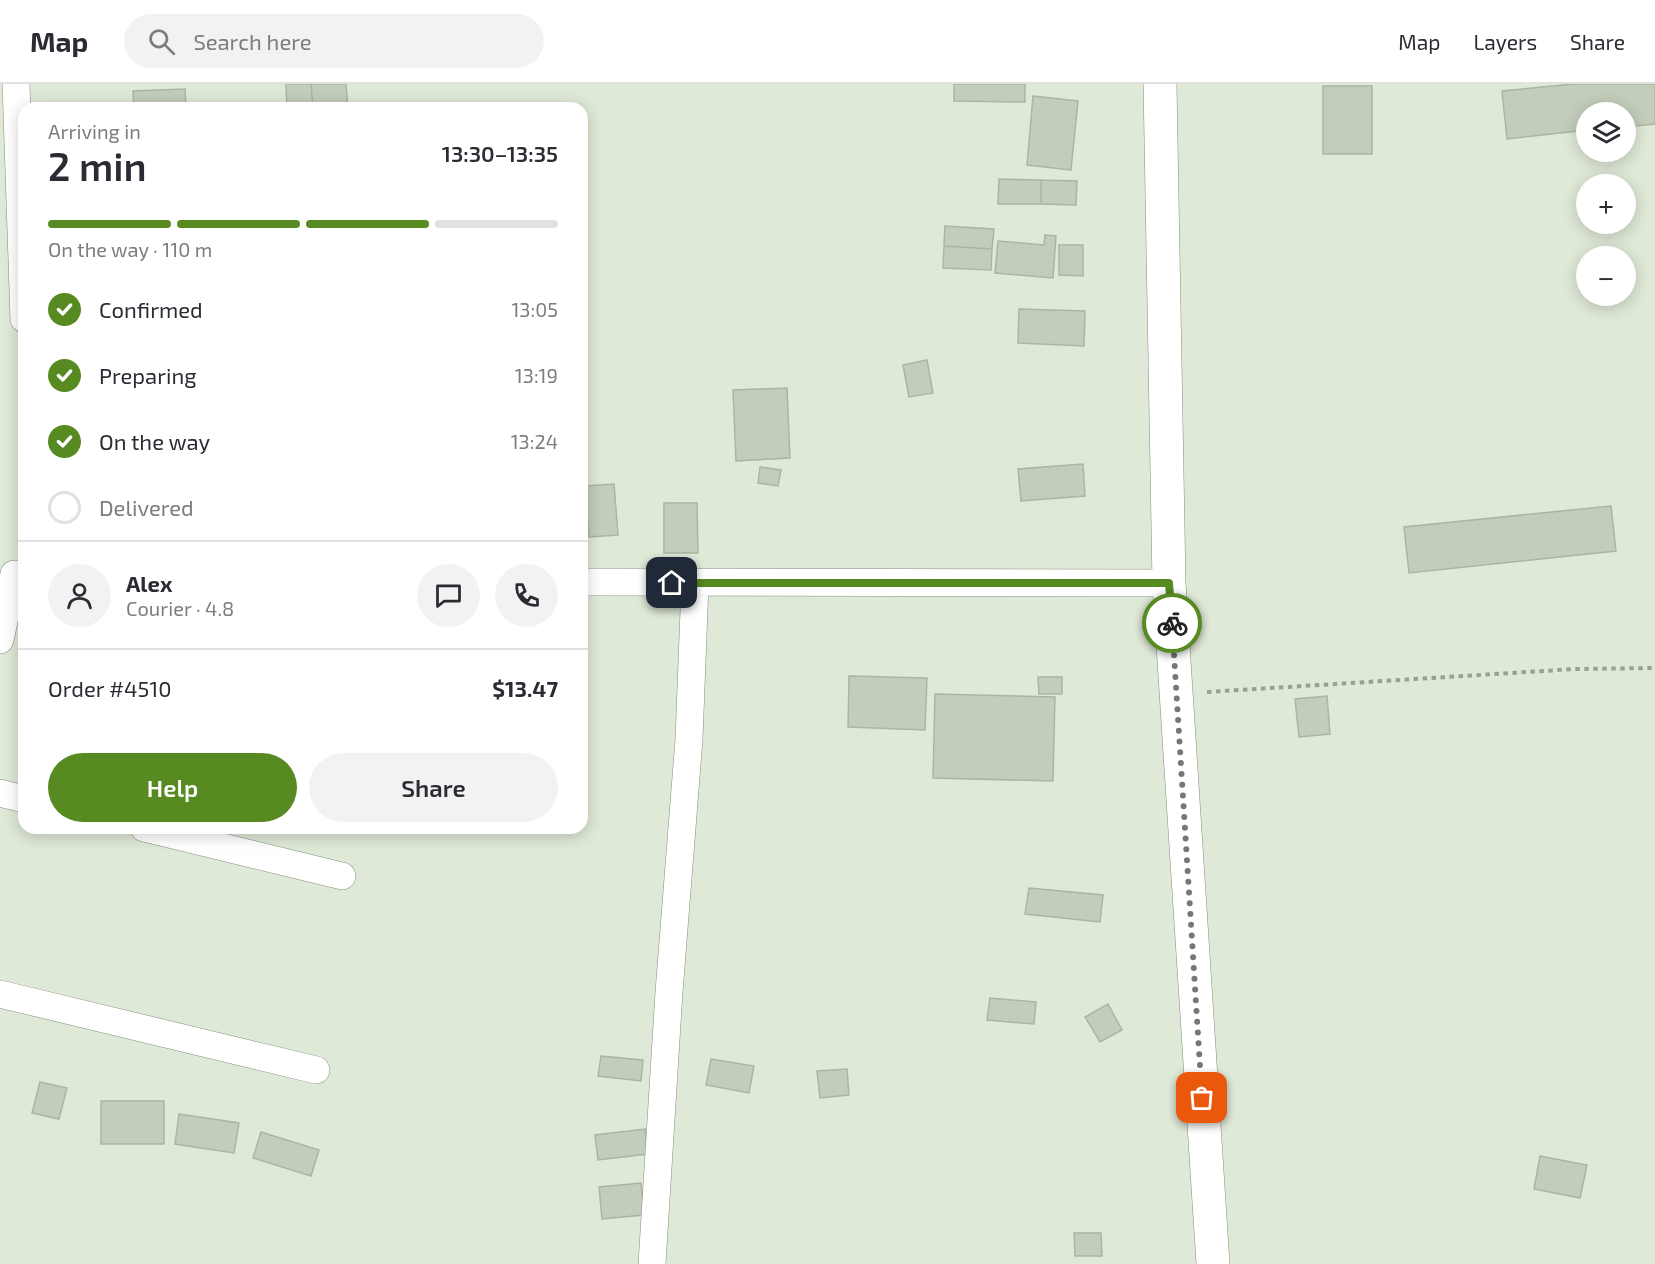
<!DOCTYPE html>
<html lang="en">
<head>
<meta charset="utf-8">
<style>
  body { margin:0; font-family:"Exo 2",sans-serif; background:#f2f2f3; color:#2b2b33; height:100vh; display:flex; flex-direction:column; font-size:22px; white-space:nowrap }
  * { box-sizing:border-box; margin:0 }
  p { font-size:20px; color:#7c7c81 }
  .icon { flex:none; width:33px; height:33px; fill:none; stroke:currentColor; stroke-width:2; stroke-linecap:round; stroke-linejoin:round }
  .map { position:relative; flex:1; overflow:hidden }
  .panel { position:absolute; left:18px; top:18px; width:570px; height:732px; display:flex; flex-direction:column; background:#fff; border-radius:18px; box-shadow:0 3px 15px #0003 }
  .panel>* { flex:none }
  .controls { position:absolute; left:1576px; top:18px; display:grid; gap:12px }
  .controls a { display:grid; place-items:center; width:60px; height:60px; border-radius:50%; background:#fff; box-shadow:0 3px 15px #0003; font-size:30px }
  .pin { position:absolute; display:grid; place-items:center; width:51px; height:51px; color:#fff; margin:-26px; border-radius:12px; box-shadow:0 3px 9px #0006 }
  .courier { position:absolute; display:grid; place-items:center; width:60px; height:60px; margin:-30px; border:4px solid #578a21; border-radius:50%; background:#fff; color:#222; box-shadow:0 2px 8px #0007 }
  .head em { font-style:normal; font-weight:600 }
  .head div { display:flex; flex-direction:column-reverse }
  .head { display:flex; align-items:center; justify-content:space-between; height:102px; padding:0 30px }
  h1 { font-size:39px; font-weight:600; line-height:45px }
  .bar { display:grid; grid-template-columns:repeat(4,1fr); gap:9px 6px; align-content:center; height:72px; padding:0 30px }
  .bar i { height:8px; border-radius:4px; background:#e1e1e2 }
  .bar .active { background:#578a21 }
  .bar p { grid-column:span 4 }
  .line { display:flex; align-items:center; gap:15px; padding:0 30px; border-top:2px solid #e1e1e2 }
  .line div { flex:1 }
  .round { display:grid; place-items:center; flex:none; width:63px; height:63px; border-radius:32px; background:#f2f2f3 }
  ol { padding:0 30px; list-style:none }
  li { display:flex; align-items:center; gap:18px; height:66px }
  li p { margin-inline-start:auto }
  li .icon { padding:6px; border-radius:50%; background:#578a21; color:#fff; stroke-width:4 }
  li:last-child { color:#7c7c81 }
  li i { width:33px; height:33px; border:3px solid #e1e1e2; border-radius:50% }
  .action { display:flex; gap:12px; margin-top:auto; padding:12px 30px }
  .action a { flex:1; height:69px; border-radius:36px; background:#578a21; color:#fff; font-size:24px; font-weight:600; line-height:69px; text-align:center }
  .action a+a { background:#f2f2f3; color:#2b2b33 }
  header { display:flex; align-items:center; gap:36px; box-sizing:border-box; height:84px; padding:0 30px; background:#fff; border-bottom:2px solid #e1e1e2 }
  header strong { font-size:28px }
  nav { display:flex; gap:33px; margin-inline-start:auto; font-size:21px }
  .search { width:420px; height:54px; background:#f2f2f3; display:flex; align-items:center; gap:15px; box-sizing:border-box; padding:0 21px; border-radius:33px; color:#7c7c81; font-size:22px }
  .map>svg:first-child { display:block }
  .building { fill:#c2cdbb; stroke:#abb5a4; stroke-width:1.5 }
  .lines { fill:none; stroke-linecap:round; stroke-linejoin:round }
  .street-casing { stroke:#858e7e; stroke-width:28 }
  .highway-casing { stroke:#858e7e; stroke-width:34 }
  .path { stroke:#98a093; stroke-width:4; stroke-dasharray:4.5 4.5; stroke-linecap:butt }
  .street { stroke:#fff; stroke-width:27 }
  .highway { stroke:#fff; stroke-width:33 }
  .done { stroke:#737a6f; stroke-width:6; stroke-dasharray:0 10.8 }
  .route { stroke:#578a21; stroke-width:8 }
</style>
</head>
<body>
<header>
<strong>Map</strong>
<div class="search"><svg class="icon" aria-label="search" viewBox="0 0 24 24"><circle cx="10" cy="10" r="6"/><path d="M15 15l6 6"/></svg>Search here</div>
<nav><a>Map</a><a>Layers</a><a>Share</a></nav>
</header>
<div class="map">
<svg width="1655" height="1180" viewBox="0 0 1655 1180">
  <rect width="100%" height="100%" fill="#dfe9d7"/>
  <path class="building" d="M286 0H311L313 24H287Z
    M311 0H346L348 24H313Z
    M954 0H1025V18L954 17Z
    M1573 0H1655V40L1626 43V28H1587V46L1507 55 1502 7Z
    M1323 2H1372V70H1323Z
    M185 5 186 24H134L133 7Z
    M1033 12 1078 17 1071 86 1027 81Z
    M999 95 1041 96V120H998Z
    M1041 96 1077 97 1076 121 1041 120Z
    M945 142 994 145 992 165 944 162Z
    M1045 151 1056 152 1053 194 995 189 998 157 1044 161Z
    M1059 161H1083V192L1059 191Z
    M944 162 992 165 991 186 943 184Z
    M1019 225 1085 227 1084 262 1018 259Z
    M927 276 933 309 909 313 903 281Z
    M787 304 790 374 736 377 733 306Z
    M1083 380 1085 412 1021 417 1018 385Z
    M760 383 781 386 778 402 758 399Z
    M614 400 618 451 589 453 585 402Z
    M664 419H697L698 469H664Z
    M1611 422 1616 467 1409 489 1404 443Z
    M849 592 927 594 925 646 848 643Z
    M1038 593H1062V610H1039Z
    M935 610 1055 613 1053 697 933 694Z
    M1327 612 1330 650 1299 653 1295 615Z
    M1029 804 1103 811 1100 838 1025 830Z
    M990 914 1036 918 1034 940 987 936Z
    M1108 920 1122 946 1100 958 1085 933Z
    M601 972 643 976 641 997 598 992Z
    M711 975 754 982 749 1009 706 1001Z
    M847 985 849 1011 820 1014 817 987Z
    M40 998 67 1004 59 1035 32 1029Z
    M101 1017H164V1060H101Z
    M179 1030 239 1039 234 1069 175 1060Z
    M645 1045 648 1070 598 1076 595 1051Z
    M261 1048 319 1066 311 1092 253 1074Z
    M1540 1072 1587 1081 1580 1114 1534 1105Z
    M641 1099 644 1131 602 1135 599 1103Z
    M1074 1149H1101L1102 1172H1075Z"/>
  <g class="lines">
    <g class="street-casing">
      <path id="street" d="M16 0 24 235
        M582 498 1169 499
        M0 556 14 490
        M0 709 24 715
        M144 744 342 792
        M0 910 316 986
        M652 1180 669 908 689 655 695 500"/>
    </g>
    <g class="highway-casing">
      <path id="highway" d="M1160 0 1169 499 1213 1180"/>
    </g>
    <path class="path" d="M1207 608 1575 585 1655 584"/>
    <use href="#street" class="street"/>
    <use href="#highway" class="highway"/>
  </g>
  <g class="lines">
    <path class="done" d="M1172 539 1202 1014"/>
    <path class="route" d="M672 499H1169L1172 539"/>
  </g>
</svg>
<div class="controls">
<a><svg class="icon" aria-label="layers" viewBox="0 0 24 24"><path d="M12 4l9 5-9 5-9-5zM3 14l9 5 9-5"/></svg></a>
<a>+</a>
<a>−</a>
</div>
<div class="pin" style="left:1202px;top:1014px;background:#ea580c"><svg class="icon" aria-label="bag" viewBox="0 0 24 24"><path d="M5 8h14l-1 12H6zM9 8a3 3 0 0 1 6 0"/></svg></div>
<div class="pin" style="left:672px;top:499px;background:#1f2937"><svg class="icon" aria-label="home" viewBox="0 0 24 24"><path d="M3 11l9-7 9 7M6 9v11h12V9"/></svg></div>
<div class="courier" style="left:1172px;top:539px"><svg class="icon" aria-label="bike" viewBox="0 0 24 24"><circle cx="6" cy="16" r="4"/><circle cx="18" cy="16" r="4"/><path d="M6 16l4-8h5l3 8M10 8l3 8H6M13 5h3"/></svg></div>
<section class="panel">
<div class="head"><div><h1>2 min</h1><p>Arriving in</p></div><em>13:30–13:35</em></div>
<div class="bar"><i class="active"></i><i class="active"></i><i class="active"></i><i></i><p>On the way · 110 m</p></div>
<ol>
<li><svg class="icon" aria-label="check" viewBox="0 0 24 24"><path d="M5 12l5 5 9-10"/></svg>Confirmed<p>13:05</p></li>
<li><svg class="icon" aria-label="check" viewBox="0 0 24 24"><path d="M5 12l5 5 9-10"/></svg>Preparing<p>13:19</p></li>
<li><svg class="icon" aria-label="check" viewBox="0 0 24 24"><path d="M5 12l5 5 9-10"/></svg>On the way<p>13:24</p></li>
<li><i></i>Delivered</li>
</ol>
<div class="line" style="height:108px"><a class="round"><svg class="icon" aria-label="person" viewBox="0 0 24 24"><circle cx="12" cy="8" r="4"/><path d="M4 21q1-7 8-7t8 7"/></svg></a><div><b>Alex</b><p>Courier · 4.8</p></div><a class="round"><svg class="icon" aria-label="chat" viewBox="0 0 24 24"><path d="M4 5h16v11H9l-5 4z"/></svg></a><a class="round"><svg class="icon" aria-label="phone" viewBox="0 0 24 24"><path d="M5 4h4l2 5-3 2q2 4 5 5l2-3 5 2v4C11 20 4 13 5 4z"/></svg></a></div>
<div class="line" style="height:78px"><div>Order #4510</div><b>$13.47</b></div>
<div class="action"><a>Help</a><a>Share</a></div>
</section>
</div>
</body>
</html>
